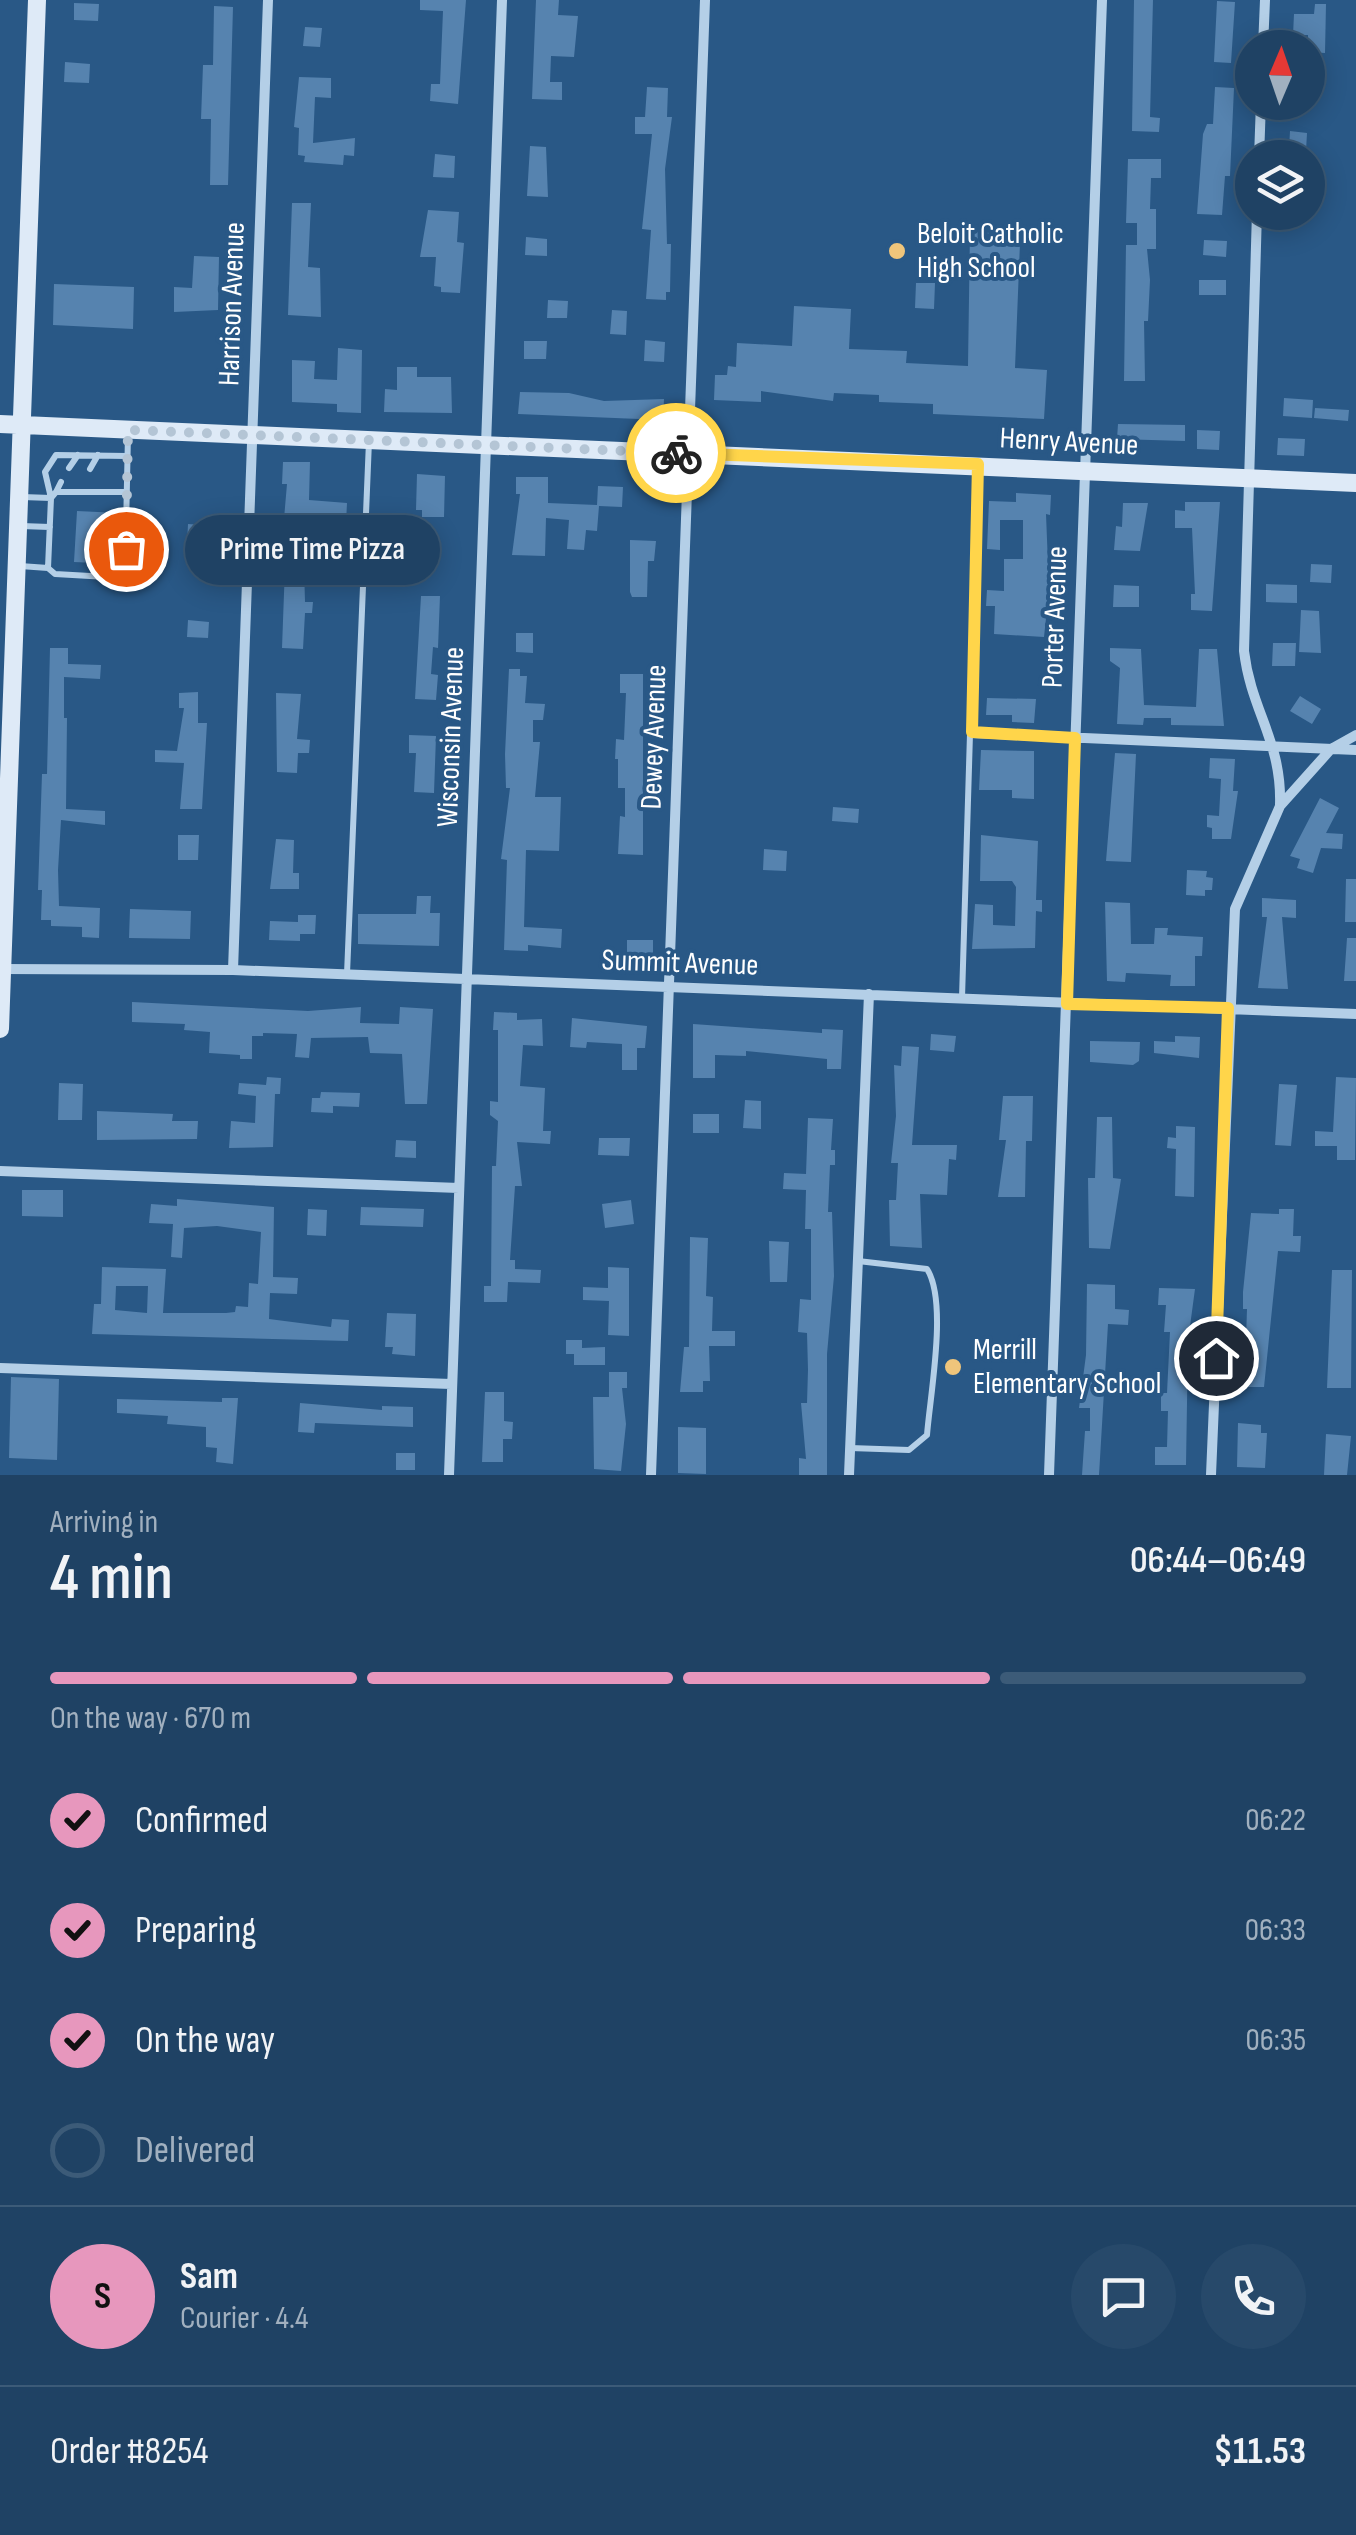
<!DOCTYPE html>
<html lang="en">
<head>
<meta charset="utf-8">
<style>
  body { margin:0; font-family:"Sofia Sans Condensed",sans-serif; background:#27496a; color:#f1f3f6; height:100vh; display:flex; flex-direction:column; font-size:38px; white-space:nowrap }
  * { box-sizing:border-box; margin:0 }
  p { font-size:32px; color:#a1b0bf }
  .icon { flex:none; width:55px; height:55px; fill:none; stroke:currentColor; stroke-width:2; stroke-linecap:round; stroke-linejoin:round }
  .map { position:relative; height:1475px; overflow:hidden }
  .details { display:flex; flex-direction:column; background:#1f4264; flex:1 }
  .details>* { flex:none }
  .needle { width:65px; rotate:2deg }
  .buttons { position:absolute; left:1235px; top:30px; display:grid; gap:20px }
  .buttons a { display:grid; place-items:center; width:90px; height:90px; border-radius:50%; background:#1f4264; box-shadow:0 5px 25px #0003,0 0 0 2px #3c5b78; font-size:50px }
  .pin { position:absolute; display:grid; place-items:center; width:85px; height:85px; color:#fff; margin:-42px; border:5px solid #fff; border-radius:50%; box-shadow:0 2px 10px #0007 }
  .courier { position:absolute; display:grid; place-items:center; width:100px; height:100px; margin:-50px; border:8px solid #ffd54a; border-radius:50%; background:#fff; color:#222; box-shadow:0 2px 12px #0007 }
  .bubble { position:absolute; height:70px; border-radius:35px; background:#1f4264; box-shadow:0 5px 25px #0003,0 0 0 2px #3c5b78; font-size:32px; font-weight:600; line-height:70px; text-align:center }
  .head em { font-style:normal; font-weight:600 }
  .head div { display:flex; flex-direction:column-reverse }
  .head { display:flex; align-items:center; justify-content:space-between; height:170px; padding:0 50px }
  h1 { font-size:65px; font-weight:600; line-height:75px }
  .bar { display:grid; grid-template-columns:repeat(4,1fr); gap:15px 10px; align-content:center; height:120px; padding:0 50px }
  .bar i { height:12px; border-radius:8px; background:#3c5b78 }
  .bar .on { background:#e797bd }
  .bar p { grid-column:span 4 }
  .line { display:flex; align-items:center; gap:25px; padding:0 50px; border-top:2px solid #3c5b78 }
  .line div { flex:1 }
  .round { display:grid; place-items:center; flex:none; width:105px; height:105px; border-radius:52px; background:#27496a }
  ol { padding:0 50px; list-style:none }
  li { display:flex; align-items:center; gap:30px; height:110px }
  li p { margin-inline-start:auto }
  li .icon { padding:10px; border-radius:50%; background:#e797bd; color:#111; stroke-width:4 }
  li:last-child { color:#a1b0bf }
  li i { width:55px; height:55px; border:5px solid #3c5b78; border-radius:50% }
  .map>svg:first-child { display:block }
  .building { fill:#5683af; fill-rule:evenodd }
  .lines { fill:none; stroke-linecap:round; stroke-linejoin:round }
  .lane { stroke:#b4cfe7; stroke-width:6 }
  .street { stroke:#b4cfe7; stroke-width:10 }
  .secondary { stroke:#deeaf7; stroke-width:18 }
  .done { stroke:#b4c5d5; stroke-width:10; stroke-dasharray:0 18 }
  .route { stroke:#ffd54a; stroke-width:12 }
  .poi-dot { fill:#efc57b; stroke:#295886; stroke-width:4 }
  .labels { text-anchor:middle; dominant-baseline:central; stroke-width:8; stroke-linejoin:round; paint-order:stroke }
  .poi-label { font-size:30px; fill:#fff; stroke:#295886; text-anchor:start }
  .street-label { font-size:30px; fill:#fff; stroke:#295886 }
</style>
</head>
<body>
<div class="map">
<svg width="1356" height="1475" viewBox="0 0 1356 1475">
  <rect width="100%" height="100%" fill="#295886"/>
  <path class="building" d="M420 0H466L458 104 430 101 431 84H440L443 11 420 10Z
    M536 0H559L558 15 578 16 574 57 551 56 550 82H562V100L532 99Z
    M1134 0H1153L1150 117 1160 118 1159 132 1132 131Z
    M1217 1 1235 2 1231 63 1214 62Z
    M74 3 99 4 98 21 74 20Z
    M1315 4H1326L1325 53 1308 52V35H1293L1294 14H1314Z
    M214 6 233 7 228 185H210L211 119H201L203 65H213Z
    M305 27 322 28 320 47 303 46Z
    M65 62 90 64 89 83 64 82Z
    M299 77 331 78V98L315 97 313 143 355 138 354 156 344 155 343 165 304 162 305 156 298 155 299 128 294 127Z
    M647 87 668 88 667 117H672L665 169 667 244H671L670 292H666V300L646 299 651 230 642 229 652 134H635V117H645Z
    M1215 87 1234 88 1230 176H1225L1222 215 1197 214 1203 134 1207 124H1213Z
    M1290 131 1307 133 1306 151 1289 149Z
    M530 146 546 147 548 197 527 196Z
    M435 154 455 156 454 178 433 177Z
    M1128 159H1161V178H1151L1150 209H1156V249H1147L1150 280 1148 321H1144L1145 381H1124L1126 245H1137V223H1126Z
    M292 203H311L308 267 320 268 321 317 288 315Z
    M428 210 459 212 457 242 464 243 460 293 441 292V287L434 286 436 257H420Z
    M970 230 993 231V242L1020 243 1015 368 1047 370 1044 419 933 414V404L879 402V395L834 393 833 401 761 391V402L714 400 715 375H727L728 366 736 367 737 343 792 346 794 306 851 309 849 349 907 351 906 363 968 366Z
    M526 237 547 239V256L525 255Z
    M1204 240 1227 241 1226 257 1203 255Z
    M194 256 219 257 218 310 174 312V287L192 288Z
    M1199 280H1226V295H1199Z
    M916 283H935L934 309 915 308Z
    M54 284 134 287 133 329 53 325Z
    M548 300 568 301 567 318H547Z
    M612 310 627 311 626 335 610 334Z
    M645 340 665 342 664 362 644 361Z
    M524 341H547L546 359H524Z
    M338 348 362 350 361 413 337 412V404L292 402V360L315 361 314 379 337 380Z
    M397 367H417V377H451L452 413 384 412 385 389 397 390Z
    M520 392 569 393 604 401 664 399 663 420 518 414Z
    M1284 398 1313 400 1312 418 1283 416Z
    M1315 408 1349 410 1348 421 1314 418Z
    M1118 424 1185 425V441L1117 439Z
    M1197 430 1220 431 1219 450 1197 449Z
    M1278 438 1305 439 1304 456 1277 455Z
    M283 462H310L309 500 347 503 346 523H338V562H347V580H328V571L313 570V543L282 542 287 484H282Z
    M417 474 445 476 444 517H422V510H416Z
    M516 477H548V503L597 505 598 486 623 487 622 507 599 506 597 531 586 530 584 550 567 549 569 520 546 518 545 556 512 555 520 494H516Z
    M1016 493 1051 495 1050 515 1046 514 1049 590 1044 637 994 634 995 606H986L987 590 1004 591V559H1023V520H1000V550L987 549 989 501 1016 502Z
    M1185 502H1220L1212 611 1191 610V594H1195L1192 528H1175V510L1185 511Z
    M1123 503H1148L1140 551 1114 550 1116 526 1122 527Z
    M77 511 119 513 117 564 74 562Z
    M188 524 218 526 217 546 187 544Z
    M630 540 656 541 654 561H648L647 597H632L630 592Z
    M1311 564 1332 565 1331 583 1310 582Z
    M285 566H304L305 602H313L312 613H305L303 649 282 648Z
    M1266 584 1297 585V603L1266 602Z
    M1114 585 1139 586V607H1113Z
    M421 596H440L438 648 433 647 431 674 438 675 436 700 415 699Z
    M1301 610 1319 611 1321 653 1299 652Z
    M188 620 209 622 208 638 187 637Z
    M516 633H533V653L516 652Z
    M1273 643H1296L1295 666H1272Z
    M50 648H68V664L101 665 100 679 64 677V718H67L66 809 105 811V825L61 820 58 870 59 906 100 908 99 938 82 937V927L51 926V920H41L42 890H38L42 774H47Z
    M1110 648 1141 649 1144 705 1196 707 1199 649H1217L1224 726 1171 725V718H1144L1143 725 1117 724 1120 668 1110 661Z
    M509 669H520V676H527L525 703 545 704 543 720H533V742H540L535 797H561L559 851 526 850 524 927 562 929 561 948 528 945V951L504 950 507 860 501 859 510 788H506L505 754Z
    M620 674H643V855L618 854 620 816 625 817V788H618V759H615L616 739 624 740 626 693H620Z
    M198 692V723H207L202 809H180L184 763 155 762V750L177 751 184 708H179V693Z
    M276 693 301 694 297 739 310 740 309 753H298L297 773 277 772Z
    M1300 696 1321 709 1312 724 1290 711Z
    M987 698 1036 699 1034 723 1012 722V715H986Z
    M409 735 436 736 434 793 414 792 416 753H409Z
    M981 750 1034 751V799L1012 798V790H979Z
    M1115 753 1136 754 1131 862 1106 861Z
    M1210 758 1235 759 1233 791H1238L1231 839H1212V828L1207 827V815L1219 816 1221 779 1209 778Z
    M1320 798 1339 808 1326 833 1343 834 1342 849 1321 848 1313 873 1297 868 1300 859 1290 856Z
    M833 807 859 809 858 823 832 821Z
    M178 835H199L198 860H178Z
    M981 835 1038 841 1036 900H1042V912L1036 911 1035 948 972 949 975 904 993 905V925L1015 926 1016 887 1012 881H980Z
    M276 839 294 840 293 873H299V889H270Z
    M764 849 787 851 786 871 763 870Z
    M1187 870 1207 871 1206 877 1213 878 1212 890H1205V896L1186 895Z
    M1346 879H1356V922H1345Z
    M417 896H431L430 913H440L439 946 358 944V914H416Z
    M1262 898 1296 900V918L1282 917 1288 989 1258 988 1267 917H1262Z
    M1105 902 1130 903 1131 944H1154L1155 928H1168L1167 935 1203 937 1202 956H1195V986H1170L1171 975 1126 973 1125 982 1107 981Z
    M130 909 191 911 190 939 129 938Z
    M298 915H316L315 934H300V941L269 940 270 921 298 922Z
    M1347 938H1356V981H1344Z
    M627 940H653V964H636V956H627Z
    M132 1002 308 1011 361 1007 360 1023 399 1024 400 1007 433 1009 427 1104H405L402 1054 370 1053 368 1037 311 1038 309 1058 295 1057 297 1034 263 1033V1036H252V1059H240V1055L209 1053 210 1032 184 1030 185 1024 132 1022Z
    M494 1012 517 1013V1020L542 1019 543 1046 523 1045 520 1086 545 1088 543 1131H551L550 1144 517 1142 522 1186H515L510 1260H515V1269L541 1270 540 1283 508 1282 507 1302H484V1286H491L492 1166H496L498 1121 490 1115V1101L498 1102V1030H493Z
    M572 1018 647 1026 645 1048H637V1070H622V1044L587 1042 586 1048 570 1047Z
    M693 1024 822 1033V1029L843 1030 841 1069H827V1059L746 1051V1056L715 1055V1078H693Z
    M931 1034 956 1036 954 1052 930 1050Z
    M1175 1036 1200 1037 1199 1058 1154 1053V1041L1175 1042Z
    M1090 1041 1140 1042 1139 1061 1133 1065 1090 1062Z
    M902 1046 919 1047 912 1145H957L956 1160 949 1159 947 1195 920 1194 922 1248 890 1246 889 1200H896L898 1163H891L896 1116 894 1065 901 1066Z
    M267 1077 281 1078 280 1094H275L273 1147 229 1148 231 1121 255 1123 256 1096 238 1094 239 1083 266 1085Z
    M1336 1077 1356 1078 1355 1160H1337V1146H1315V1131L1333 1132Z
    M59 1083 83 1084 82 1120H58Z
    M1279 1084 1297 1085 1291 1146 1275 1145Z
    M321 1092 360 1093 359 1107 333 1106V1113L311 1112 312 1098H320Z
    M1003 1096H1033L1032 1141H1026L1025 1197H998L1006 1140H999Z
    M745 1100 761 1101V1129L743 1128Z
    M97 1111 173 1114 172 1121H198L197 1139 97 1140Z
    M693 1114H719V1133H693Z
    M1097 1117H1112L1113 1178 1121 1179 1110 1249 1089 1248 1088 1178H1095Z
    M808 1118 833 1119 831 1150H835V1165H830L828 1212H832L834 1276 827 1354V1475H799V1458L806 1459 801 1403H807L808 1370 807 1333 798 1332 800 1299 811 1300V1229H805L806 1190 783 1189 784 1173 806 1174Z
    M1176 1126 1195 1127 1194 1197 1175 1196 1176 1149 1167 1148 1168 1137 1176 1138Z
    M599 1138H630L629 1156 598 1155Z
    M396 1140 416 1141V1158L395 1157Z
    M22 1190H63V1217L22 1216Z
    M177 1199 274 1207 273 1277 298 1278 297 1294 270 1293 269 1319 331 1327 332 1319 349 1320 348 1341 92 1334 94 1304H101L102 1267 166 1269 163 1313H226L235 1312 236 1306 248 1307 249 1283 258 1284 261 1232 217 1226 184 1228 182 1258 171 1257 173 1224 149 1223 151 1204 177 1206ZM116 1286H148L147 1313 115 1310Z
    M631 1200 634 1224 605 1228 602 1204Z
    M361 1207 424 1209 423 1227 360 1225Z
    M308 1209 327 1210 326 1236 307 1235Z
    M1279 1209H1294L1293 1236H1301L1300 1252 1278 1251 1264 1387H1239V1370H1245L1247 1309H1243V1292L1251 1213 1279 1214Z
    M690 1237 708 1238 706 1296 713 1297 712 1331H735V1346H709L710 1381H703V1392H680L684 1347H689Z
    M769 1241 789 1242 787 1282H770Z
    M608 1267 629 1268V1336L608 1335 609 1301 583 1300V1287L608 1288Z
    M1332 1270H1352L1351 1388H1327Z
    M1087 1284 1115 1285V1309L1129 1310 1128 1325 1108 1324 1099 1475H1082L1085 1431H1090V1408H1079L1086 1355Z
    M1159 1288 1195 1289 1188 1341 1186 1465H1155V1447H1167L1168 1411H1161V1393H1167L1170 1332H1164L1166 1305H1158Z
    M387 1313 416 1314 415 1356 392 1354 393 1347H385Z
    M566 1340H582V1348L605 1347V1365H574V1354H566Z
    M609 1372H627V1388H622L626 1424 621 1471 594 1469 593 1397H609Z
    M11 1377 59 1379 57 1460 9 1458Z
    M485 1392H504V1421L513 1422 512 1439H503V1462H482Z
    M222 1398H238L233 1464 216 1462 217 1448 206 1447V1427L167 1424 168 1416 117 1413V1399L222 1402Z
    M300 1403 382 1410V1406L413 1407V1427L315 1423 314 1433 298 1432Z
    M1238 1423 1261 1425V1433H1267L1265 1468 1237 1467Z
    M678 1427 706 1428V1474L678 1473Z
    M1326 1434 1351 1436 1347 1475H1324Z
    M396 1453H415V1470H396Z"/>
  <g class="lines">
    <path class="lane" d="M69 468 78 455
      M90 469 98 455
      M56 492 61 482
      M22 497 51 498 45 472 56 455 127 456
      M21 526 50 527
      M20 566 48 568 55 574 125 578 128 434
      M48 568 51 498 56 492H127
      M347 974 369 441
      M962 998 978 470
      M850 1448 909 1450 927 1435C930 1395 948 1302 927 1269L858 1261"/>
    <path class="street" d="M1263 48 1265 0
      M1259 158 1261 102
      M1257 212 1244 651C1251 711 1282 741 1280 805
      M972 733 1356 750
      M0 969 233 970 1356 1014
      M233 970 268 0
      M0 1171 459 1188
      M0 1368 451 1384
      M449 1475 502 0
      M651 1475 705 0
      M849 1475 869 994
      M1049 1475 1102 0
      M1211 1475 1235 909 1280 806 1331 749 1356 735"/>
    <path class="secondary" d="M0 424 1356 483
      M0 1029 37 0"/>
  </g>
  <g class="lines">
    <path class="done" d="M126 549 128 430 676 453"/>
    <path class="route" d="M676 453 978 464 972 732 1075 738 1067 1004 1228 1008 1216 1358"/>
  </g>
  <g class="poi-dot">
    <circle cx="897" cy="251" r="10"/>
    <circle cx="953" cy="1367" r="10"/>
  </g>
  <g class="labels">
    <g class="poi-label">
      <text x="917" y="234">Beloit Catholic<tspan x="917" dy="34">High School</tspan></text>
      <text x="973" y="1350">Merrill<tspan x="973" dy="34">Elementary School</tspan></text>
    </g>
    <g class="street-label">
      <text transform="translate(232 304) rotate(-88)">Harrison Avenue</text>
      <text transform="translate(1069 442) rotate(3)">Henry Avenue</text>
      <text transform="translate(1055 617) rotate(-88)">Porter Avenue</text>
      <text transform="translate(451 737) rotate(-88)">Wisconsin Avenue</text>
      <text transform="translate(654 737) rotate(-88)">Dewey Avenue</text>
      <text transform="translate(680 963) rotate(2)">Summit Avenue</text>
    </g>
  </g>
</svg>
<div class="buttons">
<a><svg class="needle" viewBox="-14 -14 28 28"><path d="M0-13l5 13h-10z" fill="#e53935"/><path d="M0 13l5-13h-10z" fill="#a1b0bf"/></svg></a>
<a><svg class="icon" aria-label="layers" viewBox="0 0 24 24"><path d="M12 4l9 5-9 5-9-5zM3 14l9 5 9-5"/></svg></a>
</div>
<div class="pin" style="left:126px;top:549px;background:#ea580c"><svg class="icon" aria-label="bag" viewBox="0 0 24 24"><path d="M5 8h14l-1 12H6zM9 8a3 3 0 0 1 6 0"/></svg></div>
<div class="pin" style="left:1216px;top:1358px;background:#1f2937"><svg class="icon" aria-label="home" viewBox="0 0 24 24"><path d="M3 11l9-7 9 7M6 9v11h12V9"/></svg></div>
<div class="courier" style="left:676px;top:453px"><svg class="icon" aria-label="bike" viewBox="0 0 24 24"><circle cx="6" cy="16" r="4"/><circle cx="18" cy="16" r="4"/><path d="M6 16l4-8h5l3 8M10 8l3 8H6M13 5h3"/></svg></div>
<div class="bubble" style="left:185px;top:515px;width:255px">Prime Time Pizza</div>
</div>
<section class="details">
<div class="head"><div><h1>4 min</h1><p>Arriving in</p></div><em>06:44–06:49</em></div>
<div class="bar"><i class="on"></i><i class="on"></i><i class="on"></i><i></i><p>On the way · 670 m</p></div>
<ol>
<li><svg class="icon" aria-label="check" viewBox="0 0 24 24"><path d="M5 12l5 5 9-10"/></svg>Confirmed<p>06:22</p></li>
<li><svg class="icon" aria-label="check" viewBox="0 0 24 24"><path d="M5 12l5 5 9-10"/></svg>Preparing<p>06:33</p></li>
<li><svg class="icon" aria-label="check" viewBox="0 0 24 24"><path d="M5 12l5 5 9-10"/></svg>On the way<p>06:35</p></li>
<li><i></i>Delivered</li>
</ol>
<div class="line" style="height:180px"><b class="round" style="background:#e797bd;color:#111">S</b><div><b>Sam</b><p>Courier · 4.4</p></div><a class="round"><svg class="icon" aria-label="chat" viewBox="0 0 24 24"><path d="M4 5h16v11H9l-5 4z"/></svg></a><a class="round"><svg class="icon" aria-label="phone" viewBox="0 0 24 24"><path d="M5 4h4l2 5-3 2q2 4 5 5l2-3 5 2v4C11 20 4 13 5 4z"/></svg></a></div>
<div class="line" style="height:130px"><div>Order #8254</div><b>$11.53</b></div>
</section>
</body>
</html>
